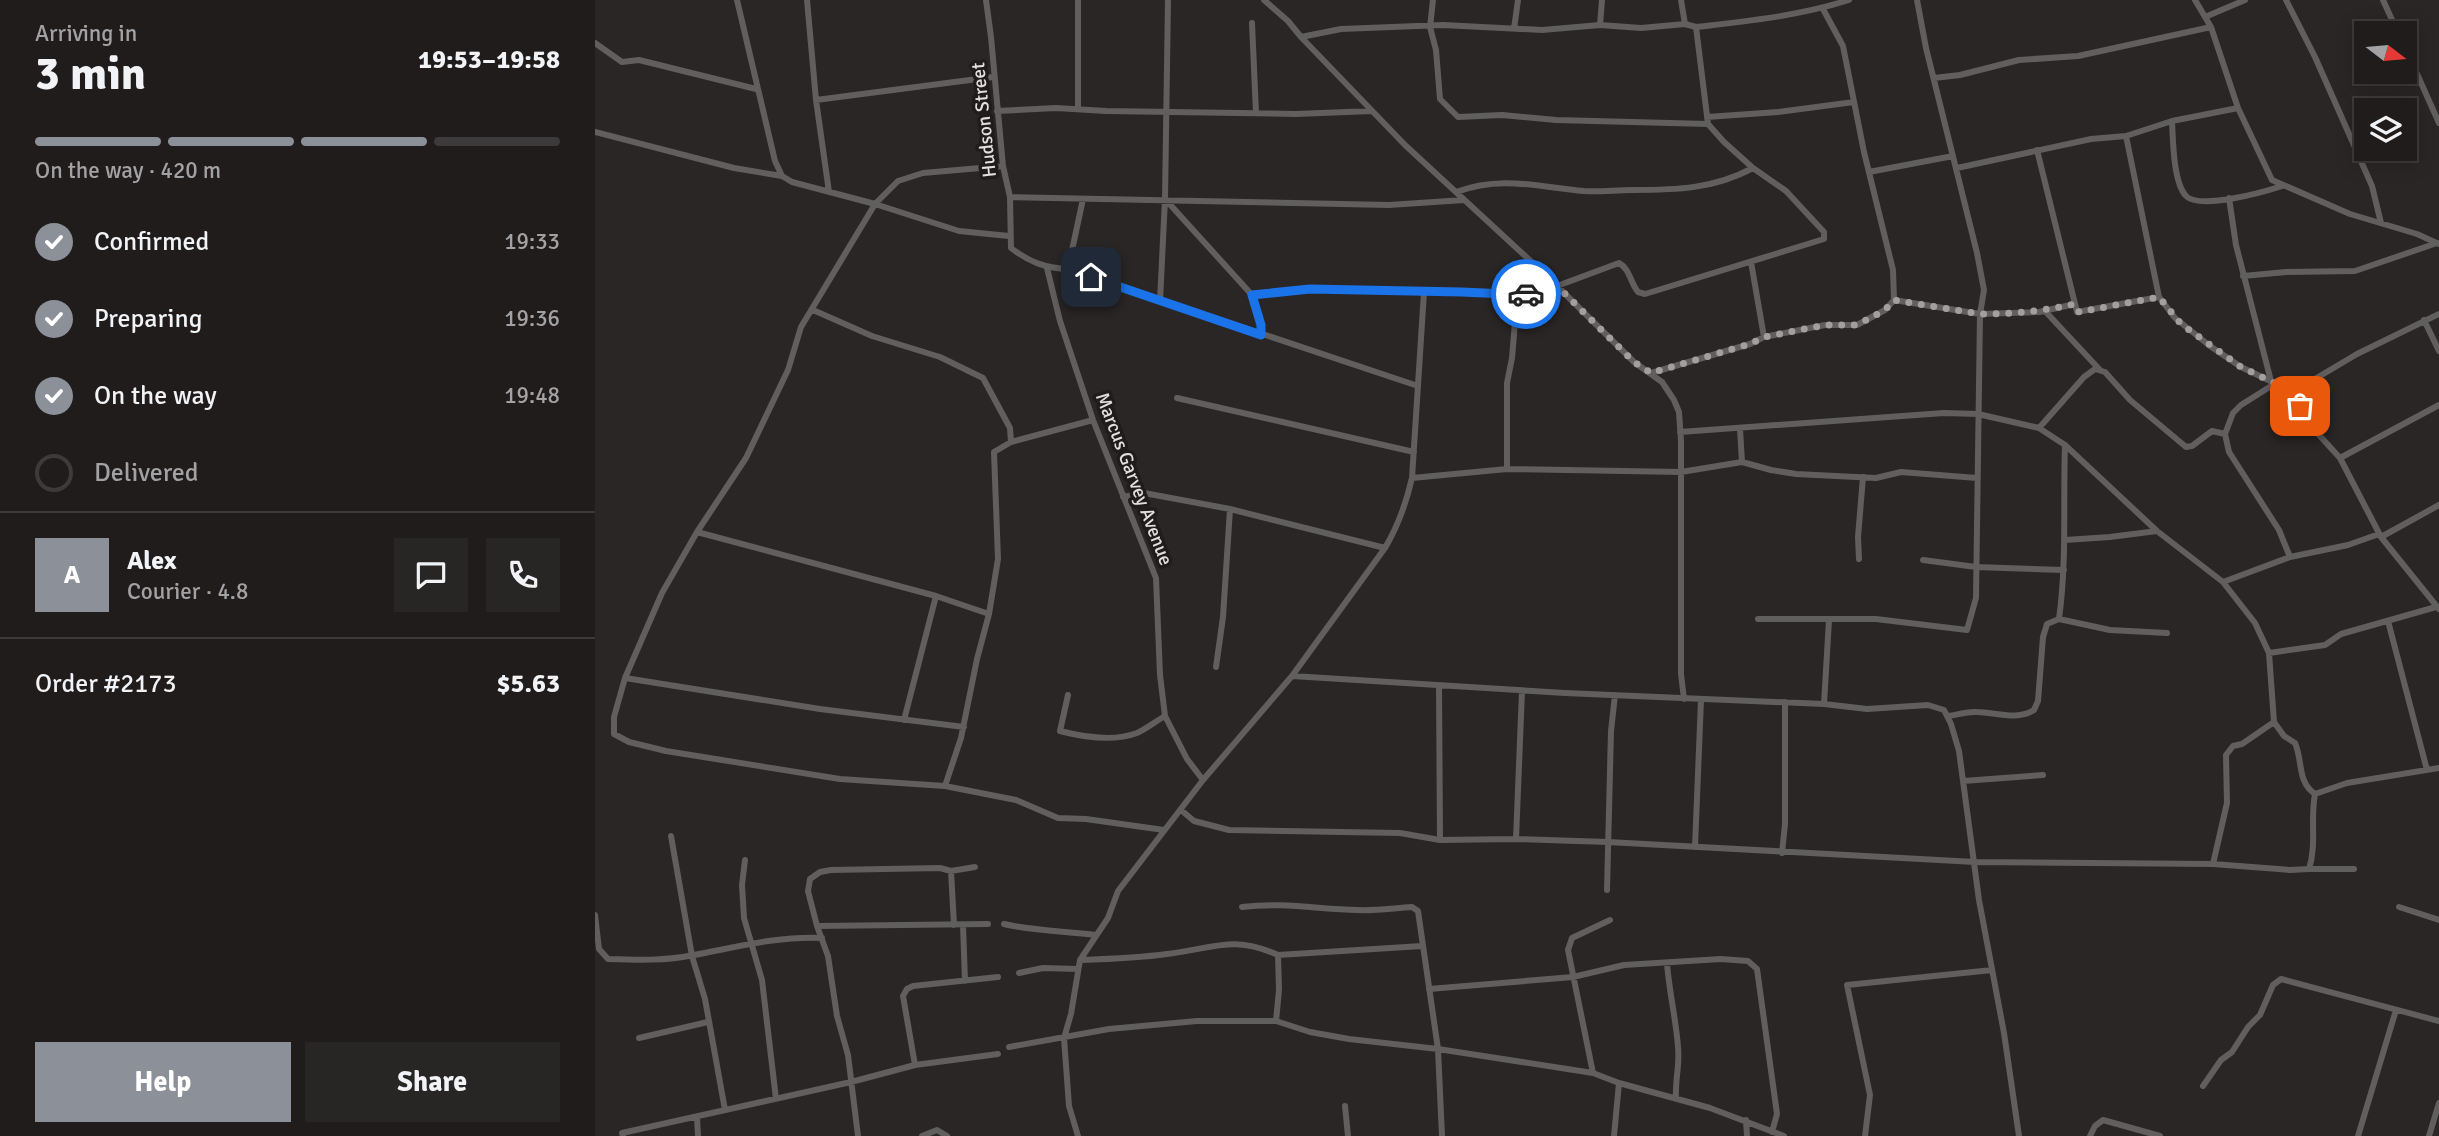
<!DOCTYPE html>
<html lang="en">
<head>
<meta charset="utf-8">
<style>
  body { margin:0; font-family:Signika,sans-serif; background:#282525; color:#f1f3f6; height:100vh; display:flex; flex-direction:column; font-size:26px; white-space:nowrap }
  * { box-sizing:border-box; margin:0 }
  p { font-size:23px; color:#a2a1a3 }
  .icon { flex:none; width:38px; height:38px; fill:none; stroke:currentColor; stroke-width:2; stroke-linecap:round; stroke-linejoin:round }
  .map { position:relative; flex:1; overflow:hidden }
  .sheet { display:flex; flex-direction:column; background:#201c1c; width:595px }
  .sheet>* { flex:none }
  .needle { width:46px; rotate:106deg }
  .buttons { position:absolute; left:1759px; top:21px; display:grid; gap:14px }
  .buttons a { display:grid; place-items:center; width:63px; height:63px; border-radius:0px; background:#201c1c; box-shadow:0 4px 18px #0003,0 0 0 2px #3d3a3b; font-size:35px }
  .pin { position:absolute; display:grid; place-items:center; width:60px; height:60px; color:#fff; margin:-30px; border-radius:14px; box-shadow:0 4px 10px #0006 }
  .courier { position:absolute; display:grid; place-items:center; width:70px; height:70px; margin:-35px; border:5px solid #1a73e8; border-radius:50%; background:#fff; color:#222; box-shadow:0 2px 9px #0007 }
  .overview em { font-style:normal; font-weight:700 }
  .overview div { display:flex; flex-direction:column-reverse }
  .overview { display:flex; align-items:center; justify-content:space-between; height:119px; padding:0 35px }
  h1 { font-size:46px; font-weight:700; line-height:52px }
  .bar { display:grid; grid-template-columns:repeat(4,1fr); gap:10px 7px; align-content:center; height:84px; padding:0 35px }
  .bar i { height:9px; border-radius:5px; background:#3d3a3b }
  .bar .active { background:#8c9099 }
  .bar p { grid-column:span 4 }
  .line { display:flex; align-items:center; gap:18px; padding:0 35px; border-top:2px solid #3d3a3b }
  .line div { flex:1 }
  .round { display:grid; place-items:center; flex:none; width:74px; height:74px; border-radius:0px; background:#282525 }
  ol { padding:0 35px; list-style:none }
  li { display:flex; align-items:center; gap:21px; height:77px }
  li p { margin-inline-start:auto }
  li .icon { padding:7px; border-radius:50%; background:#8c9099; color:#fff; stroke-width:4 }
  li:last-child { color:#a2a1a3 }
  li i { width:38px; height:38px; border:4px solid #3d3a3b; border-radius:50% }
  .primary-button { display:flex; gap:14px; margin-top:auto; padding:14px 35px }
  .primary-button a { flex:1; height:80px; border-radius:0px; background:#8c9099; color:#fff; font-size:28px; font-weight:700; line-height:80px; text-align:center }
  .primary-button a+a { background:#282525; color:#f1f3f6 }
  main { display:flex; flex:1; min-height:0 }
  .map>svg:first-child { display:block }
  .lines { fill:none; stroke-linecap:round; stroke-linejoin:round }
  .street { stroke:#615e5e; stroke-width:6 }
  .done { stroke:#a39e9f; stroke-width:7; stroke-dasharray:0 12.6 }
  .route { stroke:#1a73e8; stroke-width:9 }
  .labels { text-anchor:middle; dominant-baseline:central; stroke-width:7; stroke-linejoin:round; paint-order:stroke }
  .street-label { font-size:19px; fill:#e3dfe0; stroke:#211c1c }
</style>
</head>
<body>
<main>
<section class="sheet">
<div class="overview"><div><h1>3 min</h1><p>Arriving in</p></div><em>19:53–19:58</em></div>
<div class="bar"><i class="active"></i><i class="active"></i><i class="active"></i><i></i><p>On the way · 420 m</p></div>
<ol>
<li><svg class="icon" aria-label="check" viewBox="0 0 24 24"><path d="M5 12l5 5 9-10"/></svg>Confirmed<p>19:33</p></li>
<li><svg class="icon" aria-label="check" viewBox="0 0 24 24"><path d="M5 12l5 5 9-10"/></svg>Preparing<p>19:36</p></li>
<li><svg class="icon" aria-label="check" viewBox="0 0 24 24"><path d="M5 12l5 5 9-10"/></svg>On the way<p>19:48</p></li>
<li><i></i>Delivered</li>
</ol>
<div class="line" style="height:126px"><b class="round" style="background:#8c9099;color:#fff">A</b><div><b>Alex</b><p>Courier · 4.8</p></div><a class="round"><svg class="icon" aria-label="chat" viewBox="0 0 24 24"><path d="M4 5h16v11H9l-5 4z"/></svg></a><a class="round"><svg class="icon" aria-label="phone" viewBox="0 0 24 24"><path d="M5 4h4l2 5-3 2q2 4 5 5l2-3 5 2v4C11 20 4 13 5 4z"/></svg></a></div>
<div class="line" style="height:91px"><div>Order #2173</div><b>$5.63</b></div>
<div class="primary-button"><a>Help</a><a>Share</a></div>
</section>
<div class="map">
<svg width="1844" height="1136" viewBox="0 0 1844 1136">
  <rect width="100%" height="100%" fill="#2b2626"/>
  <g class="lines">
    <path class="street" d="M142 0 180 161 187 176 197 182 280 204 303 181 328 173 408 166
      M212 0 221 100 234 192
      M391 0 396 37 408 166 415 197 416 248C434 262 450 268 473 269L823 386
      M669 0 693 21 706 37 810 145 954 278 1039 362 1067 382 1079 400 1084 412 1086 441V674L1089 699
      M838 0 835 27 841 50 845 99 863 117 907 115 961 120 1113 124
      M1086 0 1090 24
      M1600 0 1616 27 1643 108 1677 180 1755 214 1822 234 1844 244
      M1691 0 1720 57 1777 186 1786 223
      M1788 0 1803 33
      M1228 9 1248 46 1269 152 1298 270 1299 300
      M1610 17 1650 0
      M657 23 661 113
      M1005 25 1007 0
      M919 29 923 0
      M706 37 746 29 848 25 947 30 1005 25 1046 28 1090 24 1101 27C1153 21 1204 16 1254 0
      M0 43 27 62 44 60 161 89
      M1810 47 1844 123
      M1339 78 1365 75 1424 60 1483 56 1616 27
      M221 100 398 77
      M483 109V0
      M402 111 461 108 511 111 701 114 777 111
      M1112 117 1183 112 1259 102
      M1577 121C1578 139 1578 182 1591 196 1605 210 1669 192 1687 186
      M0 132 139 168 187 176
      M1531 136 1564 297 1580 318 1615 346 1646 367 1698 392 1714 424 1745 458 1786 537 1844 609
      M1442 150 1482 312 1564 297
      M1362 168 1496 139 1531 136 1577 121 1643 108
      M1274 172 1358 156
      M861 192C907 175 942 187 989 191 1005 192 1021 190 1037 190 1081 190 1119 189 1158 168
      M415 197 794 205 869 200
      M1634 198 1641 245 1676 381
      M570 199 657 295 666 325V335
      M414 236 364 231 280 204 206 327 193 370 151 458 102 532 67 593 30 678 19 717V734L34 742 71 751 245 779 350 786 421 800 463 818 491 819 569 830
      M1156 262 1169 337
      M452 268 465 321 498 420 561 578 565 675 570 716 592 759 608 780
      M473 269 488 199
      M1648 276 1691 272 1760 271 1842 243
      M962 286 1024 263C1035 269 1035 282 1043 292L1050 294 1229 239V232L1191 191 1158 168 1129 142 1113 124 1101 27
      M657 295 715 289 867 292 911 294 922 299
      M565 301 570 199 573 0
      M218 310 277 336 345 357 388 378 415 428 416 442
      M1450 311 1505 370
      M1829 320 1844 351
      M1056 373 1155 344 1169 337 1230 325H1262L1290 310 1299 300 1385 314 1444 312 1480 304
      M1681 383 1646 405 1638 413 1630 434 1634 452 1684 530 1695 557
      M1698 392 1762 354 1844 314
      M582 398 819 452
      M1444 428 1489 377 1500 369 1510 372 1535 400 1591 447 1597 446 1617 431 1630 434
      M1145 429 1147 462
      M1085 432 1349 413 1383 414 1444 428 1470 445 1562 531 1628 582 1660 623 1674 653 1679 722 1689 736 1700 743C1708 761 1702 782 1720 794
      M1745 458 1844 405
      M912 469V383L917 358 922 299 954 278
      M817 478 912 469 1086 472 1147 462 1176 470 1201 474 1281 478 1306 472 1382 478
      M528 497 549 493 635 509 790 548
      M102 532 341 596 394 614
      M1786 537 1844 505
      M1470 540 1515 537 1562 531
      M1264 559 1263 537 1268 477
      M1328 560 1381 567 1469 570
      M1628 582 1695 557 1753 545 1784 534
      M1163 619H1281L1372 630 1381 598 1385 314 1389 290 1382 253 1331 48 1322 0
      M1464 619 1515 630 1572 633
      M1793 621 1832 770
      M1674 653 1730 645 1746 634 1841 607
      M621 667 628 617 635 509
      M697 676 970 693 1229 704 1272 709 1333 705 1349 710 1356 724 1364 751 1384 900 1409 1033 1424 1136
      M30 678 225 709 369 727
      M844 686 845 840
      M473 695 465 731C488 737 518 742 542 733 551 729 561 721 570 716
      M1229 704 1234 620
      M1353 716C1362 715 1373 711 1382 712 1400 712 1422 721 1439 710L1443 701 1448 637 1452 624 1464 619C1472 561 1468 503 1470 445
      M309 720 341 596
      M1368 781 1448 775
      M350 786 366 738 382 659 394 614 403 559 399 452 416 442 498 420
      M586 810 599 821 634 830 805 833 845 840 921 839 1013 842 1380 862 1618 864 1695 870 1714 869C1722 844 1715 820 1720 794L1752 783 1844 768
      M76 836 97 956 110 999 130 1110
      M921 839 927 691
      M1100 847 1106 700
      M1187 853 1190 824V702
      M150 860 147 885 149 918 167 980 181 1099
      M1618 864 1632 803 1631 755 1638 746 1647 744 1679 722
      M1714 869H1759
      M356 871 359 925
      M1012 890 1016 731 1020 695
      M647 907C687 902 723 909 762 910 780 911 799 908 817 907L823 911 843 1049 847 1136
      M1804 907 1844 920
      M0 915 4 949 13 959C42 960 71 961 99 955 142 947 183 936 227 938
      M409 924C439 931 471 931 501 935
      M368 925 370 981
      M222 926 393 924
      M485 960C514 959 543 958 572 954 618 949 637 934 683 955L827 946
      M1072 963C1074 991 1081 1019 1083 1047 1085 1064 1080 1080 1081 1097
      M424 973 448 968 483 969
      M834 989 978 977 1029 965 1126 959 1153 961 1162 969 1182 1114 1177 1132
      M681 1021 684 990 683 955
      M44 1038 113 1022
      M414 1047 514 1029 602 1021H681L715 1032 754 1039 843 1049 998 1073 1024 1083 1115 1108 1189 1136
      M320 1065 308 996 312 989 318 986 403 977
      M998 1073 973 950 977 938 1015 920
      M1608 1086 1626 1060 1637 1052 1653 1027 1665 1015 1678 985 1686 979 1844 1021
      M750 1106 753 1136
      M102 1117 103 1136
      M1151 1120 1152 1136
      M28 1136 27 1133 256 1082 320 1065 403 1054
      M263 1136 253 1055 242 1016 233 956 222 926 213 891 215 879 225 872 236 870 345 868 356 871 380 867
      M327 1136 342 1130 352 1136
      M483 1136 474 1106 469 1038 476 1014 485 960 513 918 523 891 608 780 697 676 790 548C803 526 811 504 817 478L829 292
      M1019 1136 1024 1083
      M1270 1136 1275 1095 1252 985 1397 970
      M1495 1136 1500 1126 1508 1120 1565 1136
      M1763 1136 1801 1010
      M1834 1136 1844 1103"/>
  </g>
  <g class="lines">
    <path class="done" d="M931 294 954 278 1039 362 1056 373 1155 344 1169 337 1230 325H1262L1290 310 1299 300 1385 314C1417 314 1448 311 1480 304L1484 312 1564 297 1586 324 1646 367 1698 392 1705 406"/>
    <path class="route" d="M496 277 666 335V325L657 295 715 289 867 292 911 294 922 299 931 294"/>
  </g>
  <g class="labels">
    <g class="street-label">
      <text transform="translate(389 120) rotate(-96)">Hudson Street</text>
      <text transform="translate(539 479) rotate(69)">Marcus Garvey Avenue</text>
    </g>
  </g>
</svg>
<div class="buttons">
<a><svg class="needle" viewBox="-14 -14 28 28"><path d="M0-13l5 13h-10z" fill="#e53935"/><path d="M0 13l5-13h-10z" fill="#a2a1a3"/></svg></a>
<a><svg class="icon" aria-label="layers" viewBox="0 0 24 24"><path d="M12 4l9 5-9 5-9-5zM3 14l9 5 9-5"/></svg></a>
</div>
<div class="pin" style="left:1705px;top:406px;background:#ea580c"><svg class="icon" aria-label="bag" viewBox="0 0 24 24"><path d="M5 8h14l-1 12H6zM9 8a3 3 0 0 1 6 0"/></svg></div>
<div class="pin" style="left:496px;top:277px;background:#1f2937"><svg class="icon" aria-label="home" viewBox="0 0 24 24"><path d="M3 11l9-7 9 7M6 9v11h12V9"/></svg></div>
<div class="courier" style="left:931px;top:294px"><svg class="icon" aria-label="car" viewBox="0 0 24 24"><path d="M5 17H2v-5l4-1 3-4h7l3 4 3 1v5h-3M9 17h6M6 11h13"/><circle cx="7" cy="17" r="2"/><circle cx="17" cy="17" r="2"/></svg></div>
</div>
</main>
</body>
</html>
